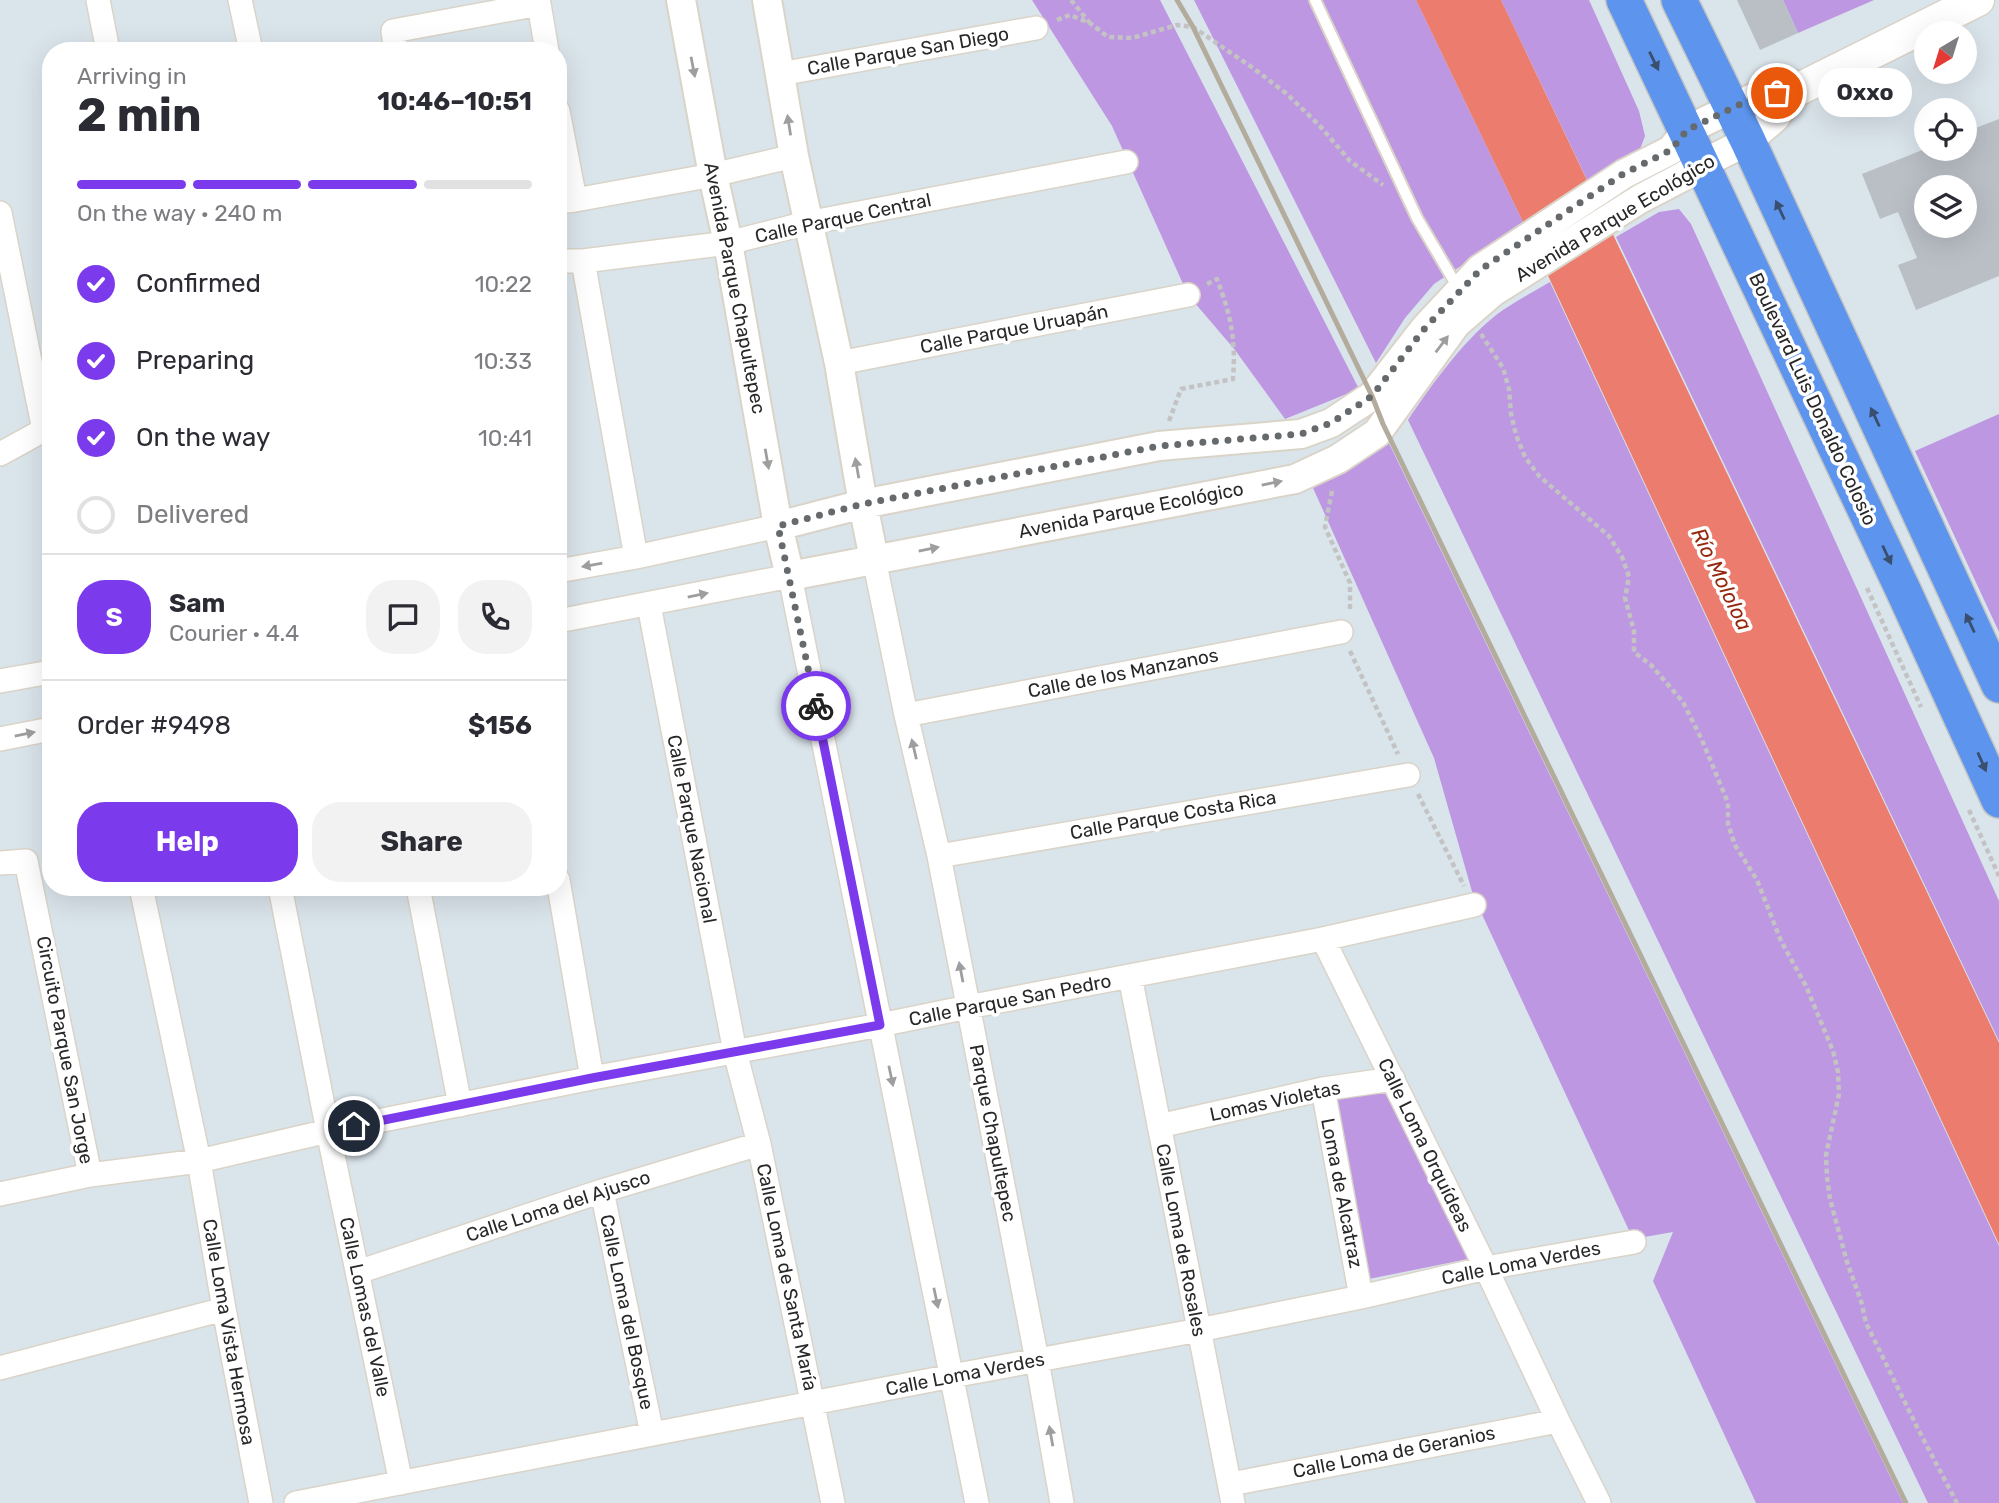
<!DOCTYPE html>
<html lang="en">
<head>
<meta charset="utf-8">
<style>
  body { margin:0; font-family:Rubik,sans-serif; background:#f2f2f3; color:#2b2b33; height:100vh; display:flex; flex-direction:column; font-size:26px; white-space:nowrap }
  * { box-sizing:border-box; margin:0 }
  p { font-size:23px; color:#7c7c81 }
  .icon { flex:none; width:38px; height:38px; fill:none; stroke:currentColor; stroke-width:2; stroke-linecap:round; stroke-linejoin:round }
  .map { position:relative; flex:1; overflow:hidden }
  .sheet { position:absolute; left:42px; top:42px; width:525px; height:854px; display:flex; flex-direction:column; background:#fff; border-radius:28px; box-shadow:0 7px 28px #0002 }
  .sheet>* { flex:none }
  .needle { width:46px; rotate:218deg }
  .fabs { position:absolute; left:1914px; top:21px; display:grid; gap:14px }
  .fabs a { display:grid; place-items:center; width:63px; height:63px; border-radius:50%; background:#fff; box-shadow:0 7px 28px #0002; font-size:35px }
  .pin { position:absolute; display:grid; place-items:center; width:60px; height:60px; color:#fff; margin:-30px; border:4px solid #fff; border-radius:50%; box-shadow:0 2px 7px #0007 }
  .courier { position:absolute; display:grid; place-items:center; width:70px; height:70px; margin:-35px; border:5px solid #7c3aed; border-radius:50%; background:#fff; color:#222; box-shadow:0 2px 9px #0007 }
  .bubble { position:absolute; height:49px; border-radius:24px; background:#fff; box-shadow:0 7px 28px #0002; font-size:23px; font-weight:700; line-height:49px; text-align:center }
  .head em { font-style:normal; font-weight:700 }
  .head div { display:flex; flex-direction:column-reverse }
  .head { display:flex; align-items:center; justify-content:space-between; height:119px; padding:0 35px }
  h1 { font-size:46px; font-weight:700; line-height:52px }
  .bar { display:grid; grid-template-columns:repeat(4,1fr); gap:10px 7px; align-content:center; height:84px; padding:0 35px }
  .bar i { height:9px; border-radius:5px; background:#e1e1e2 }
  .bar .active { background:#7c3aed }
  .bar p { grid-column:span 4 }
  .line { display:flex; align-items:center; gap:18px; padding:0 35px; border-top:2px solid #e1e1e2 }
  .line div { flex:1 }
  .round { display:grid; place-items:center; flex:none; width:74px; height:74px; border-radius:28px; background:#f2f2f3 }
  ol { padding:0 35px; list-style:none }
  li { display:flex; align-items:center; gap:21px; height:77px }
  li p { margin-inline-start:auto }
  li .icon { padding:7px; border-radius:50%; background:#7c3aed; color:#fff; stroke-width:4 }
  li:last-child { color:#7c7c81 }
  li i { width:38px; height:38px; border:4px solid #e1e1e2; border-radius:50% }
  .action { display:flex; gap:14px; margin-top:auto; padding:14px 35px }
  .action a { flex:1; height:80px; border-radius:28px; background:#7c3aed; color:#fff; font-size:28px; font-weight:700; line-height:80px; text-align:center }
  .action a+a { background:#f2f2f3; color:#2b2b33 }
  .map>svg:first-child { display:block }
  .green { fill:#bd97e1 }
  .water { fill:#ec7c6e }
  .building { fill:#babfc6; fill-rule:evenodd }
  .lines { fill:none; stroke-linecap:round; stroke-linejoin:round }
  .service-casing { stroke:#dad4c8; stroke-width:14 }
  .minor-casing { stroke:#dad4c8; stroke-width:26 }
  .tertiary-casing { stroke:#dad4c8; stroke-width:32 }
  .secondary-casing { stroke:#dad4c8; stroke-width:35 }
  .primary-casing { stroke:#c3c3c3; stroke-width:38 }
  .path { stroke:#c3c3c3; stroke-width:4.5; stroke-dasharray:5 3.5; stroke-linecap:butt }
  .service { stroke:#fff; stroke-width:10 }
  .minor { stroke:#fff; stroke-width:23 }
  .tertiary { stroke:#fff; stroke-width:28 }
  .secondary { stroke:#fff; stroke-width:32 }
  .primary { stroke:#5c94ee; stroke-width:35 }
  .rail { stroke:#b3ac9d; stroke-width:5 }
  .oneway { fill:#3a4e6d }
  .oneway2 { fill:#9e9e9e }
  .done { stroke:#666a6c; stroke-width:7; stroke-dasharray:0 12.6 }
  .route { stroke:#7c3aed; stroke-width:9 }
  .labels { text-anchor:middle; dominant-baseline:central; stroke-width:7; stroke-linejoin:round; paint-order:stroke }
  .street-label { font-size:19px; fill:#282828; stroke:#fff }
  .water-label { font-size:21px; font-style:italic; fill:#95290f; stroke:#fff }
</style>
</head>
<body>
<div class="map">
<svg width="1999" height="1503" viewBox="0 0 1999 1503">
  <rect width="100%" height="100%" fill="#dae4eb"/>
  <path class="green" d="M1032 0H1160L1359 389 1285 419 1235 350 1188 295 1112 126Z
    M1194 0H1416L1524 224 1434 284 1405 318 1376 363Z
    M1501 0H1589L1639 111 1645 136 1639 152 1591 188Z
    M1783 0H1874L1798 33Z
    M1679 209 1691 224 1999 901V1041L1616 237 1659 212Z
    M1550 282 1999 1246V1503H1928L1408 420C1432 384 1468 334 1503 310 1518 300 1534 291 1550 282Z
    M1999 414V632L1915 451Z
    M1384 433 1903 1503H1756L1653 1281 1673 1232 1633 1239 1473 895 1434 758 1305 470Z
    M1389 1088 1468 1259 1364 1280 1331 1100Z"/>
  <path class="water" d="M1416 0H1501L1999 1043V1244L1524 224Z"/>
  <path class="building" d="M1737 0H1783L1798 33 1760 50Z
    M1999 119V276L1916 310 1898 265 1917 258 1898 212 1880 219 1862 174 1925 149H1965V132ZM1927 187H1965V226H1927Z"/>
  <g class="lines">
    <g class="service-casing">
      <path id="service" d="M1315 0 1417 218 1454 281 1461 289"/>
    </g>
    <g class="minor-casing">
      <path id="minor" d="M98 0 108 51
        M240 0 251 51
        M396 51 393 31 539 4 547 51
        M780 74 1036 28
        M558 111 575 200
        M558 202 575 200 713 175 794 156
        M0 213 44 430
        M558 261H583L728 243 807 223 1126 162
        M583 261 636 557
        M839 363 1188 295
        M0 454 51 426
        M874 559 906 715 939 856 1037 1360 1062 1503
        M558 571 636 557 778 526
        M649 605 735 1052 759 1144 833 1503
        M558 621 790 576 977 1503
        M0 681 51 672
        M906 715 1341 632
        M0 739 51 729
        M939 856 1408 775
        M0 863 26 861 90 1175 0 1194
        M558 880 592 1078
        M141 887 199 1161 224 1309 261 1503
        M280 887 328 1131 401 1483
        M418 887 460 1105
        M1323 939 1486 1268 1558 1421 1599 1503
        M1130 976 1233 1503
        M1323 1089 1361 1297
        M1159 1126 1323 1089 1393 1079
        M90 1175 199 1161 328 1131 592 1078 880 1025 968 1007 1323 939 1474 905
        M602 1191 652 1434
        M358 1272 602 1191 759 1144
        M0 1368 224 1309
        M1231 1484 1558 1421
        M296 1503 952 1376 1199 1330 1361 1297 1486 1268 1634 1242"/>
    </g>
    <g class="tertiary-casing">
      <path id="tertiary" d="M681 0 713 175 728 243 778 526 790 576 1295 479 1338 459 1377 433 1456 324 1493 292 1640 199 1684 176 1702 164 1748 141 1775 118 1793 92
        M767 0 794 156 839 363 863 504 874 559
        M778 526 863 504 1159 446 1301 434 1331 423 1372 396 1425 328 1480 269 1624 174 1671 150 1687 130 1761 94 1793 92"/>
    </g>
    <g class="secondary-casing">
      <path id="secondary" d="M1793 92 1978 0"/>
    </g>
    <g class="primary-casing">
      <path id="primary" d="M1624 0 1904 592 1999 800
        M1679 0 1748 141 1999 685"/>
    </g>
    <path class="path" d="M1071 0 1089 22
      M1057 20 1070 15 1090 23 1108 37 1132 38 1177 25 1193 27 1253 68 1287 94 1319 125 1350 161 1383 185
      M1481 334 1503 368 1509 389 1511 414 1516 435 1525 457 1539 476 1609 536 1622 557 1629 577 1625 598 1634 631V652L1651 665 1683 702 1702 740 1728 803V824L1735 845 1757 880 1781 941 1806 986 1833 1051 1838 1072 1839 1094 1826 1155 1827 1177 1830 1199 1847 1262 1861 1301 1866 1323 1918 1429 1957 1503
      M1169 421 1181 389 1233 379C1236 339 1231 316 1217 279L1207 284
      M1332 491 1325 527 1350 583V612
      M1867 588 1921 707
      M1350 651 1398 754
      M1418 794 1464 886
      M1969 810 1999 876"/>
    <use href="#service" class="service"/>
    <use href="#minor" class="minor"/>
    <use href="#tertiary" class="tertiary"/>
    <use href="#secondary" class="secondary"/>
    <use href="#primary" class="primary"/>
    <path class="rail" d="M1177 0 1193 27 1372 396 1383 424 1906 1503"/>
  </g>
  <defs><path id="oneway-solid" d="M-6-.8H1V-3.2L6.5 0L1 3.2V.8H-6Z" transform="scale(1.75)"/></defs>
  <g class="oneway">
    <use href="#oneway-solid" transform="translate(1654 61) rotate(64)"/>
    <use href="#oneway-solid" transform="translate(1780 210) rotate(-115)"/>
    <use href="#oneway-solid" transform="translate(1875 417) rotate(-115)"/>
    <use href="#oneway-solid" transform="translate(1887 555) rotate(65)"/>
    <use href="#oneway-solid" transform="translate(1970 623) rotate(-115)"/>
    <use href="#oneway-solid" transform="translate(1982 762) rotate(66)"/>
  </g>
  <g class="oneway2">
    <use href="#oneway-solid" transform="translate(693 67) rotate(79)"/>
    <use href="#oneway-solid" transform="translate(789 125) rotate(-99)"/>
    <use href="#oneway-solid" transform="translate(1442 344) rotate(-53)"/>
    <use href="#oneway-solid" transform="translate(767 459) rotate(80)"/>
    <use href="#oneway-solid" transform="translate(857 468) rotate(-100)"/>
    <use href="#oneway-solid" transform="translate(1272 483) rotate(-11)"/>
    <use href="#oneway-solid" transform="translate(929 549) rotate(-11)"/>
    <use href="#oneway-solid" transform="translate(592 565) rotate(170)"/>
    <use href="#oneway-solid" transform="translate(698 595) rotate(-12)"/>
    <use href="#oneway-solid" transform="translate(25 734) rotate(-12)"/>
    <use href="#oneway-solid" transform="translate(914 749) rotate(-103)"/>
    <use href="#oneway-solid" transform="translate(961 972) rotate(-101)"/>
    <use href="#oneway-solid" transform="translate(891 1076) rotate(78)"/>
    <use href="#oneway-solid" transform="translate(936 1298) rotate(78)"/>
    <use href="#oneway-solid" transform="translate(1051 1436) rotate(-100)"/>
  </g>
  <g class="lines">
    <path class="done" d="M816 706 778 526 863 504 1159 446 1301 434 1331 423 1372 396 1425 328 1480 270 1623 174 1671 150 1687 130 1761 94 1777 93"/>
    <path class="route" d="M354 1126 592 1078 880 1025 816 706"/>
  </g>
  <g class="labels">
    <g class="street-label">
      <text transform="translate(908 51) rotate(-10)">Calle Parque San Diego</text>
      <text transform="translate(843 218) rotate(-12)">Calle Parque Central</text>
      <text transform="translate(1615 218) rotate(-31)">Avenida Parque Ecológico</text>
      <text transform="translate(735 288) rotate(79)">Avenida Parque Chapultepec</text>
      <text transform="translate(1014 329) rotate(-11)">Calle Parque Uruapán</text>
      <text transform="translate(1813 399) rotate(65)">Boulevard Luis Donaldo Colosio</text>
      <text transform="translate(1131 510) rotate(-11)">Avenida Parque Ecológico</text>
      <text transform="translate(1123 673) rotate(-11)">Calle de los Manzanos</text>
      <text transform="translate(1173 815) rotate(-10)">Calle Parque Costa Rica</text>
      <text transform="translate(692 829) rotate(79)">Calle Parque Nacional</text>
      <text transform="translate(1010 1000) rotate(-11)">Calle Parque San Pedro</text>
      <text transform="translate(65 1050) rotate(79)">Circuito Parque San Jorge</text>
      <text transform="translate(1275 1101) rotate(-12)">Lomas Violetas</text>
      <text transform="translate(993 1133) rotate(79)">Parque Chapultepec</text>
      <text transform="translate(1425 1145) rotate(64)">Calle Loma Orquídeas</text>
      <text transform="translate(1342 1193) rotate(79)">Loma de Alcatraz</text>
      <text transform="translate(558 1206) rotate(-18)">Calle Loma del Ajusco</text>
      <text transform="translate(1181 1240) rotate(79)">Calle Loma de Rosales</text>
      <text transform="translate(1521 1263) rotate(-11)">Calle Loma Verdes</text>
      <text transform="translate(787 1277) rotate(78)">Calle Loma de Santa María</text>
      <text transform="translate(365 1307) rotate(78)">Calle Lomas del Valle</text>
      <text transform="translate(627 1312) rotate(78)">Calle Loma del Bosque</text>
      <text transform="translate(229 1332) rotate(80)">Calle Loma Vista Hermosa</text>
      <text transform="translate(965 1374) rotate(-11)">Calle Loma Verdes</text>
      <text transform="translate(1394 1452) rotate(-11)">Calle Loma de Geranios</text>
    </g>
    <g class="water-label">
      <text transform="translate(1722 579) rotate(64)">Río Mololoa</text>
    </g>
  </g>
</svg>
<div class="fabs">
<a><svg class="needle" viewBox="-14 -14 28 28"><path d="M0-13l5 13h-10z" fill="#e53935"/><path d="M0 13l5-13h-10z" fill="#7c7c81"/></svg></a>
<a><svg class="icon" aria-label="locate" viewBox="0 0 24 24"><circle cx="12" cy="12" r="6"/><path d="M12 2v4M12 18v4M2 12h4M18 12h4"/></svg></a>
<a><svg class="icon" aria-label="layers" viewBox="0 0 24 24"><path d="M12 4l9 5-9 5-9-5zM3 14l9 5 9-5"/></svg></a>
</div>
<div class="pin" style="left:1777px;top:93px;background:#ea580c"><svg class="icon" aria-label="bag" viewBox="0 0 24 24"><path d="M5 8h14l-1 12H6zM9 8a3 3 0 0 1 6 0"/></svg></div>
<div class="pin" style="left:354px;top:1126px;background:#1f2937"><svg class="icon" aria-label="home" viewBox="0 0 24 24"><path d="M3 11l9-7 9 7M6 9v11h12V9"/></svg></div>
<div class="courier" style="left:816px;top:706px"><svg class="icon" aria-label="bike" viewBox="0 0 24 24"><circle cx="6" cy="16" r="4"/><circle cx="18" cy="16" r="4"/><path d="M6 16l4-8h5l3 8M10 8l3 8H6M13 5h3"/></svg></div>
<div class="bubble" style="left:1818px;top:68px;width:94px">Oxxo</div>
<section class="sheet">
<div class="head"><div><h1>2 min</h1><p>Arriving in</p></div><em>10:46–10:51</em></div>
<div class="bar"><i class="active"></i><i class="active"></i><i class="active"></i><i></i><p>On the way · 240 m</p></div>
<ol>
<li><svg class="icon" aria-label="check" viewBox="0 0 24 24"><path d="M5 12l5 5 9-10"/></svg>Confirmed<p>10:22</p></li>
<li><svg class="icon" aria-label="check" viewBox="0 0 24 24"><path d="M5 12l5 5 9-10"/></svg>Preparing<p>10:33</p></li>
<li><svg class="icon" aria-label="check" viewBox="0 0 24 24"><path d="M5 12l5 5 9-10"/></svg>On the way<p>10:41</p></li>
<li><i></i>Delivered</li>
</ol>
<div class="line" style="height:126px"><b class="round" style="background:#7c3aed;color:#fff">S</b><div><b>Sam</b><p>Courier · 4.4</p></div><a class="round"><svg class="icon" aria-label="chat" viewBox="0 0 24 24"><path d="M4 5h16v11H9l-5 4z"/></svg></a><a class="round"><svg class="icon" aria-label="phone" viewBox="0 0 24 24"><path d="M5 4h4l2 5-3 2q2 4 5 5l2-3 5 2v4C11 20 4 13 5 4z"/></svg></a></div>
<div class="line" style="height:91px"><div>Order #9498</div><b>$156</b></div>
<div class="action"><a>Help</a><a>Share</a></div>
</section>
</div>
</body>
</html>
